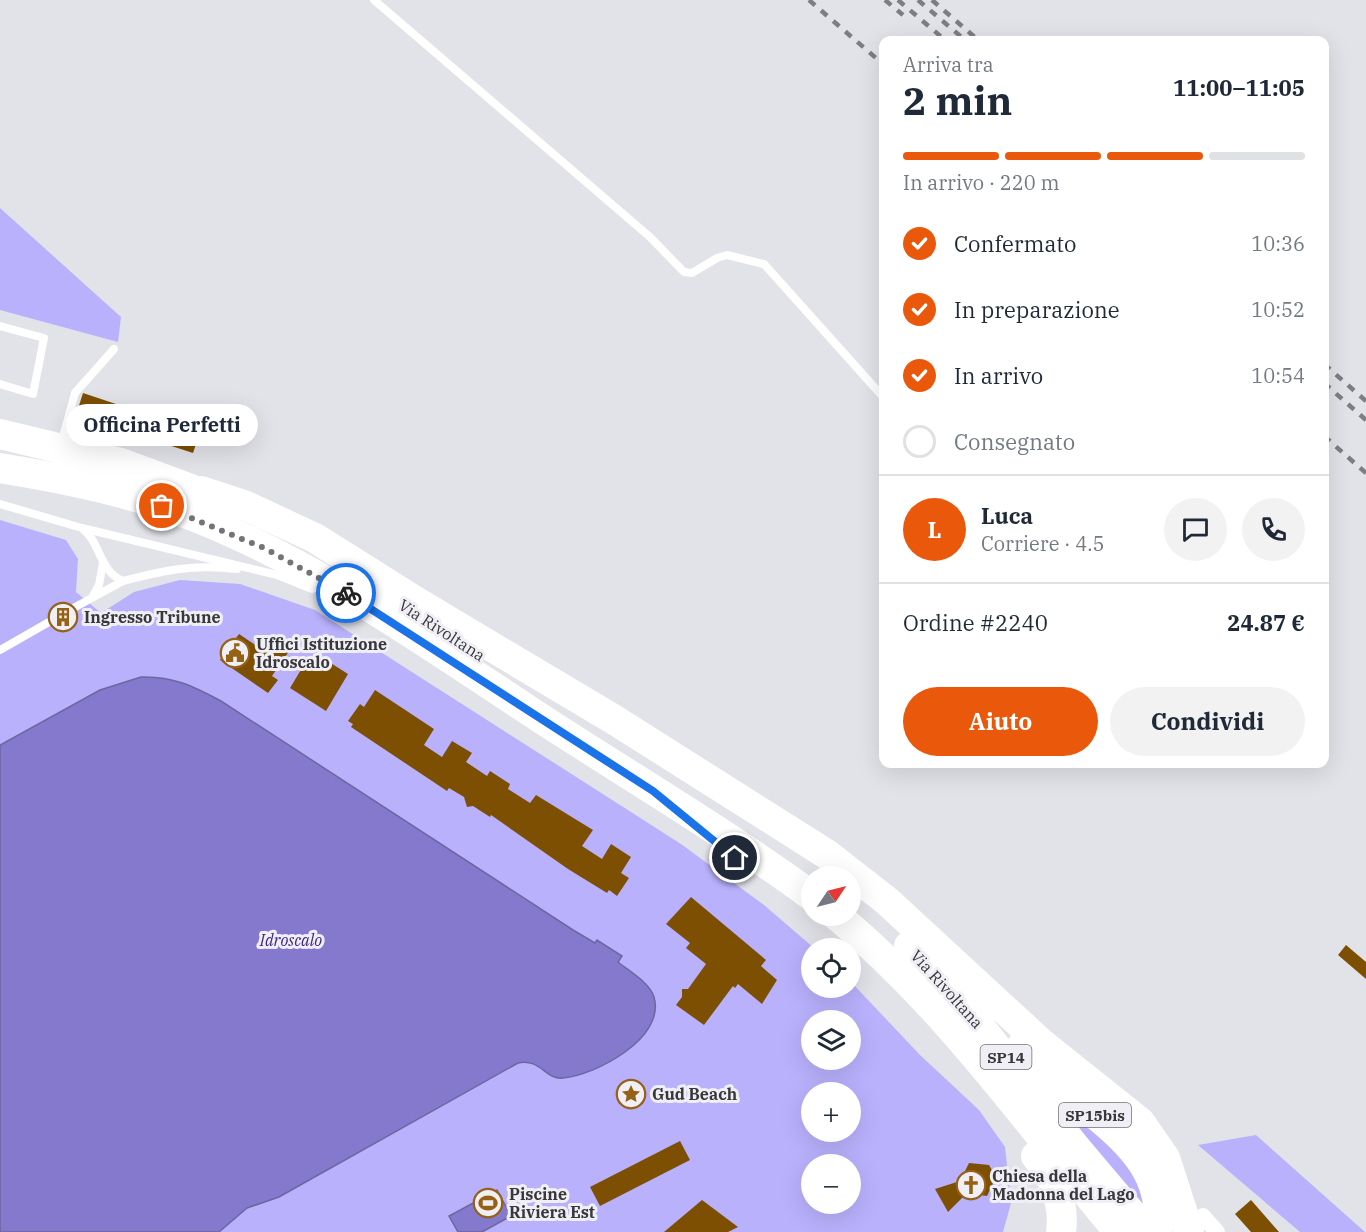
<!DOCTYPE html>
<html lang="it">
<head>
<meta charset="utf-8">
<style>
  body { margin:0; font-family:"IBM Plex Serif",serif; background:#f2f2f3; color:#1f2937; height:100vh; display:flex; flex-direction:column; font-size:22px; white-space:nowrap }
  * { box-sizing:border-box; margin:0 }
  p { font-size:20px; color:#747a83 }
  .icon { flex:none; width:33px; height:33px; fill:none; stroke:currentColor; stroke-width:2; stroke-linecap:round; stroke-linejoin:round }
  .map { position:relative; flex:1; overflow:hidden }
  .sheet { position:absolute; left:879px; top:36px; width:450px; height:732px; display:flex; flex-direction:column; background:#fff; border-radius:12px; box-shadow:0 6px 24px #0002 }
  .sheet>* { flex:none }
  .needle { width:39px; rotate:55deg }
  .fabs { position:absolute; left:801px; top:866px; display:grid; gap:12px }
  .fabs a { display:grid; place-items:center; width:60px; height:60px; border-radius:50%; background:#fff; box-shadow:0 6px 24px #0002; font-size:30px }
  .pin { position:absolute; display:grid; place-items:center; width:51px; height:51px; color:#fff; margin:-26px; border:3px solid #fff; border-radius:50%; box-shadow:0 2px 6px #0007 }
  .courier { position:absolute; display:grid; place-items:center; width:60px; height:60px; margin:-30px; border:4px solid #1a73e8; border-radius:50%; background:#fff; color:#222; box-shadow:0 2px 8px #0007 }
  .bubble { position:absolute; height:42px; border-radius:21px; background:#fff; box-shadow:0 6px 24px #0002; font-size:20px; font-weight:700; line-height:42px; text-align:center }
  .overview em { font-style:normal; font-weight:700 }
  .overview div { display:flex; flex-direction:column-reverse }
  .overview { display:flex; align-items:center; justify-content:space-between; height:102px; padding:0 24px }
  h1 { font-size:39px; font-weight:700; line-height:45px }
  .bar { display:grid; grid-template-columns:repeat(4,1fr); gap:9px 6px; align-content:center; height:72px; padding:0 24px }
  .bar i { height:8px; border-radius:4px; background:#e0e1e3 }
  .bar .active { background:#ea580c }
  .bar p { grid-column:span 4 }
  .line { display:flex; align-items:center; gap:15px; padding:0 24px; border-top:2px solid #e0e1e3 }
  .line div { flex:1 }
  .round { display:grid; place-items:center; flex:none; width:63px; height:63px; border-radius:32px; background:#f2f2f3 }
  ol { padding:0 24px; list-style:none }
  li { display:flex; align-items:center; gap:18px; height:66px }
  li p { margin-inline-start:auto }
  li .icon { padding:6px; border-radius:50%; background:#ea580c; color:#fff; stroke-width:4 }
  li:last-child { color:#747a83 }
  li i { width:33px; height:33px; border:3px solid #e0e1e3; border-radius:50% }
  .button { display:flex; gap:12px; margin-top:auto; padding:12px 24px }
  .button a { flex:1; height:69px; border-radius:36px; background:#ea580c; color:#fff; font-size:24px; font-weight:700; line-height:69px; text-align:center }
  .button a+a { background:#f2f2f3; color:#1f2937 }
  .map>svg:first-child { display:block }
  .green { fill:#b9b1fc; fill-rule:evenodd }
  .water { fill:#8479cd; stroke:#6d66a1; stroke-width:1.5 }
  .building { fill:#7d4f02 }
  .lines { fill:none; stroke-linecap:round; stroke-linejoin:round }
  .lane { stroke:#fff; stroke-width:8 }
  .street { stroke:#fff; stroke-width:16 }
  .highway { stroke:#fff; stroke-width:30 }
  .rail { stroke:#7e7e82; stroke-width:4.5; stroke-dasharray:8 8; stroke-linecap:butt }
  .done { stroke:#747478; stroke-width:6; stroke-dasharray:0 10.8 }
  .route { stroke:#1a73e8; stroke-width:8 }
  .labels { text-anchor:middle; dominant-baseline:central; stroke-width:6; stroke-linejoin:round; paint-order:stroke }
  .shield { fill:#f0eff6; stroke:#6f6f73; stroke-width:1.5 }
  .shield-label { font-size:15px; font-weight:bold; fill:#38383b }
  .poi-label { font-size:16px; font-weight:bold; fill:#38383b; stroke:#f0eff6; text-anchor:start }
  .street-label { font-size:16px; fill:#38383b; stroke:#f0eff6 }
  .park-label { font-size:16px; font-style:italic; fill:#402689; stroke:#f0eff6 }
</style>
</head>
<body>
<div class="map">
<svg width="1366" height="1232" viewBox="0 0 1366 1232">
  <rect width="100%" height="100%" fill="#e2e2e9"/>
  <path class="green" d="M0 208 121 317 118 342 0 310Z
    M0 520 66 540 78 559 76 592 101 613 134 592 180 580 240 584 315 610 681 844 764 905 814 948H812V987H850L851 982 920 1055 979 1110 1005 1147 1011 1203 1003 1232H0ZM812 1020H850V1059H812ZM812 1092H850V1131H812ZM812 1164H850V1203H812Z
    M1037 1075 1129 1158 1148 1215Z
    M1256 1135 1365 1232H1300L1198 1145Z"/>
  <path class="water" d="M141 677C173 676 193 686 221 701L573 930 595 943 597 940 622 956 618 962C629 971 650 983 654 997 666 1038 596 1075 563 1078 545 1080 541 1058 518 1063L279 1197 247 1208 219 1232H0V745L100 690Z
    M497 1190 511 1216 482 1232H458L449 1216Z"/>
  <path class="building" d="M83 393 152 416 154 412 201 429 193 453 76 415Z
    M239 634 267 653 278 637 292 647 272 676 278 680 268 693 220 660Z
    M315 653 348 674 326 711 290 688 308 658 311 660Z
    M375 690 434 729 424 745 442 757 452 741 472 753 466 762 487 776 490 771 510 784 508 789 530 803 536 795 593 830 582 846 602 859 611 844 631 857 621 873 629 878 617 896 609 890 607 893 568 869 491 815 490 817 473 806 467 807 464 797 449 788 447 791 351 727 353 724 348 721 360 704 364 707Z
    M691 897 766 960 761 966 777 980 762 1004 738 984 735 988 733 986 704 1025 676 1005 682 997V989H688L706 964 686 948 690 943 666 924Z
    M1346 945 1366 962V979L1338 955Z
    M680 1141 690 1160 600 1206 590 1187Z
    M969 1163 989 1165 996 1177 987 1196 967 1193 948 1212 935 1189 960 1181Z
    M702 1200 738 1227 728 1232H664Z
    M1251 1200 1279 1232H1251L1235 1214Z"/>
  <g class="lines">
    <path class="lane" d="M374 0 650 237 684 272 692 273 717 258 727 255 764 264 884 398
      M0 326 44 338 33 394 0 384
      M61 444 75 393 114 349
      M0 504 82 528 277 575 312 589
      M82 528C101 543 99 571 123 581 166 570 192 564 237 569
      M93 596 99 585 103 563
      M68 611 123 581
      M0 650 56 618"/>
    <path class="street" d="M1203 1216 1217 1232"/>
    <path class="highway" d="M0 434 121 463 218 499
      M0 468C68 479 134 493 198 518 325 569 437 651 551 725 638 781 728 835 812 896
      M201 491 244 505 315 538 415 601 613 719 828 855 887 901 1041 1043 1140 1122 1165 1158 1189 1232
      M836 915C948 1008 1026 1122 1119 1232
      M909 946 950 989 1076 1148 1147 1232
      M1022 1046C1034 1060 1046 1074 1060 1086 1106 1125 1170 1162 1157 1232
      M1036 1156C1054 1178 1065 1203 1061 1232"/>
    <path class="rail" d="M809 0 884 65
      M885 0 903 15
      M898 0 945 40
      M918 0 965 40
      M932 0 978 40
      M1324 364 1366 401
      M1324 383 1366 420
      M1324 436 1366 473"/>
  </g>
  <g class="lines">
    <path class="done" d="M162 506 264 548 346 593"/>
    <path class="route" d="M346 593 653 791 735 858"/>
  </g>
  <defs>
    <g id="building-ring" transform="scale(1.5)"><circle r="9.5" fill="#f0eff6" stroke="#956115" stroke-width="1.5"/><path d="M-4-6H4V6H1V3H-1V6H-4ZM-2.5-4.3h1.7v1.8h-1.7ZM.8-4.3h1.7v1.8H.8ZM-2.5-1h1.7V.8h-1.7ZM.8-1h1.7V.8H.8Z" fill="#956115"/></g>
    <g id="civic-ring" transform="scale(1.5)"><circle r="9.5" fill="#f0eff6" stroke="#956115" stroke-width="1.5"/><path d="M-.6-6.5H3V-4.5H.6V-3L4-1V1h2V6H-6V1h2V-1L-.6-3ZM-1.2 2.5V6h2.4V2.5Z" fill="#956115"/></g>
    <g id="sight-ring" transform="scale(1.5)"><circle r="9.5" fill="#f0eff6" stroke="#956115" stroke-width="1.5"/><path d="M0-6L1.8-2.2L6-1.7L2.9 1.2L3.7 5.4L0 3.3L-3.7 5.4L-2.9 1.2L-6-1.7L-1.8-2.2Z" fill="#956115"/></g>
    <g id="church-ring" transform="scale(1.5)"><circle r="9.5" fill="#f0eff6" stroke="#956115" stroke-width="1.5"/><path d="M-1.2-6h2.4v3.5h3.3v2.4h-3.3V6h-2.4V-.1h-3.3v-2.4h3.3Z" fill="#956115"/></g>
    <g id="stadium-ring" transform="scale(1.5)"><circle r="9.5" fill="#f0eff6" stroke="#956115" stroke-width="1.5"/><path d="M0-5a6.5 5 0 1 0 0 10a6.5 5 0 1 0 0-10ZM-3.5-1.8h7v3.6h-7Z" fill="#956115"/></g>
  </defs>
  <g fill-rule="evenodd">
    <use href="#building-ring" x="63" y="617"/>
    <use href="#civic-ring" x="235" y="653"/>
    <use href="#sight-ring" x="631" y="1094"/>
    <use href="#church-ring" x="971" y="1185"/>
    <use href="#stadium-ring" x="488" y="1203"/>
  </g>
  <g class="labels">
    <g class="shield">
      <rect x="980.5" y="1045" width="51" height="24" rx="4.5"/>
      <rect x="1059" y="1103" width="72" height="24" rx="4.5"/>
    </g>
    <g class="shield-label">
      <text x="1006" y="1057">SP14</text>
      <text x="1095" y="1115">SP15bis</text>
    </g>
    <g class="poi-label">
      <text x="84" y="617">Ingresso Tribune</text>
      <text x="256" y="644">Uffici Istituzione<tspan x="256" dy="18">Idroscalo</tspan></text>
      <text x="652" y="1094">Gud Beach</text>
      <text x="992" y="1176">Chiesa della<tspan x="992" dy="18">Madonna del Lago</tspan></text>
      <text x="509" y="1194">Piscine<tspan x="509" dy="18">Riviera Est</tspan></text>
    </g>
    <g class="street-label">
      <text transform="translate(442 630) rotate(33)">Via Rivoltana</text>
      <text transform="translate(947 989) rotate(48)">Via Rivoltana</text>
    </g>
    <g class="park-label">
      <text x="291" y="940">Idroscalo</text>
    </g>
  </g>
</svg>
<div class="fabs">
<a><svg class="needle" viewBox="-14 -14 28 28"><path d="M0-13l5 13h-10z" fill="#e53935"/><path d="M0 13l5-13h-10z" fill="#747a83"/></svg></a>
<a><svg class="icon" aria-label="locate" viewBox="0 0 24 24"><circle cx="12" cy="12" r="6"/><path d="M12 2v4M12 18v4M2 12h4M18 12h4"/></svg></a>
<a><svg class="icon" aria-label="layers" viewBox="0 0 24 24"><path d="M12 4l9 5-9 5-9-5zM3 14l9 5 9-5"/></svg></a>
<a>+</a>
<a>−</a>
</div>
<div class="pin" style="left:162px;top:506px;background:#ea580c"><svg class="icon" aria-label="bag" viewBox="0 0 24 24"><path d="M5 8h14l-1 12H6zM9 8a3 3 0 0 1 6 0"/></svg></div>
<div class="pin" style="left:735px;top:858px;background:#1f2937"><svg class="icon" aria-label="home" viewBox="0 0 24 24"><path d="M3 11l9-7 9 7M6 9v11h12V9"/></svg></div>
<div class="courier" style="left:346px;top:593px"><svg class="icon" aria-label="bike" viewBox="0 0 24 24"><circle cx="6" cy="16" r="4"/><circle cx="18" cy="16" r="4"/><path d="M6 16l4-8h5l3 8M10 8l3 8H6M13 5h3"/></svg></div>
<div class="bubble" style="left:66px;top:404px;width:192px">Officina Perfetti</div>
<section class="sheet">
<div class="overview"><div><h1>2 min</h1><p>Arriva tra</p></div><em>11:00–11:05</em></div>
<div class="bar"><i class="active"></i><i class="active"></i><i class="active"></i><i></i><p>In arrivo · 220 m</p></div>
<ol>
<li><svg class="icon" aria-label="check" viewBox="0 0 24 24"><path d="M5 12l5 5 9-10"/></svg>Confermato<p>10:36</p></li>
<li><svg class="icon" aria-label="check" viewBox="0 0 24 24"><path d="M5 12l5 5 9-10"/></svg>In preparazione<p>10:52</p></li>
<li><svg class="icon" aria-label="check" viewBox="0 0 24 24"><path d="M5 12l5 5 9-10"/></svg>In arrivo<p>10:54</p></li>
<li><i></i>Consegnato</li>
</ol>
<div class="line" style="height:108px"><b class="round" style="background:#ea580c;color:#fff">L</b><div><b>Luca</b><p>Corriere · 4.5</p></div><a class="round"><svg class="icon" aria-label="chat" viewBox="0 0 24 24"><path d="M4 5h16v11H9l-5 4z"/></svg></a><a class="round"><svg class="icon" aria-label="phone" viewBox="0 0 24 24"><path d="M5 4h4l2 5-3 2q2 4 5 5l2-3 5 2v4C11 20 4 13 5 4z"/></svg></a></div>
<div class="line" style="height:78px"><div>Ordine #2240</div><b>24.87 €</b></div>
<div class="button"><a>Aiuto</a><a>Condividi</a></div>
</section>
</div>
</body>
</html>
